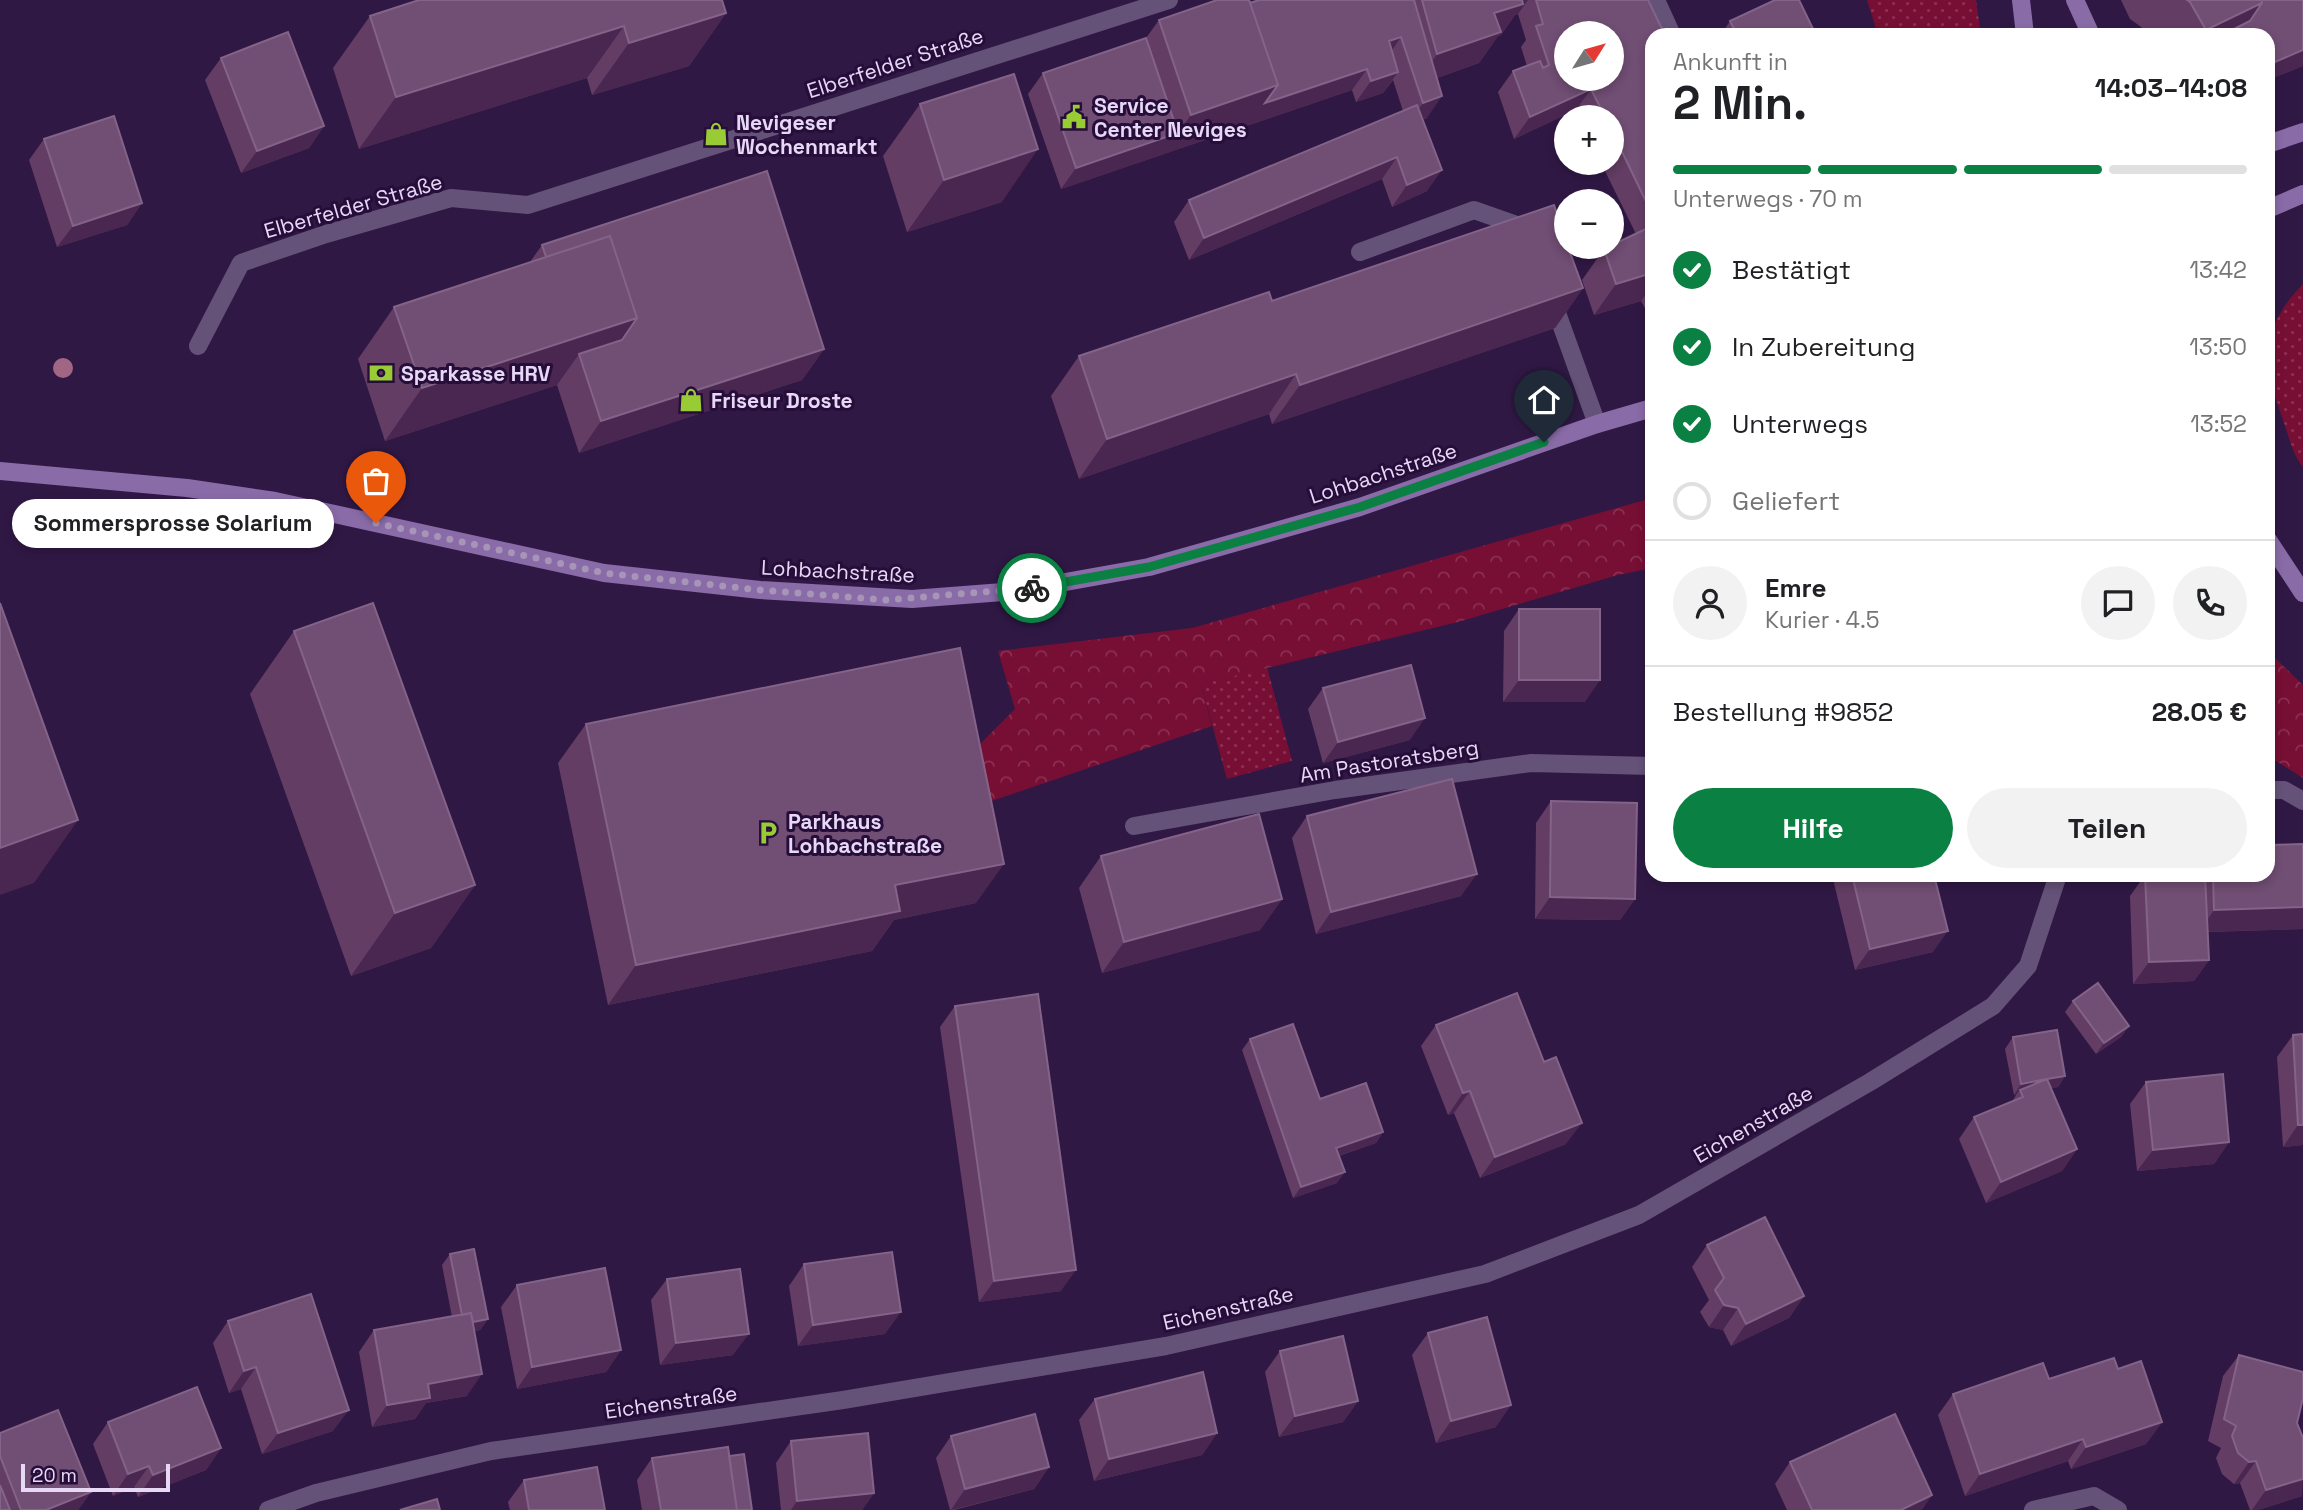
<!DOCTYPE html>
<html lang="de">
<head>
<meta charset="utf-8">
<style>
  body { margin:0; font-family:"Space Grotesk",sans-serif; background:#f2f2f2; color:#202124; height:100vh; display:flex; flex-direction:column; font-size:26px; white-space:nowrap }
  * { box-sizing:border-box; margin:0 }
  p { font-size:23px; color:#757577 }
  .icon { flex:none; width:38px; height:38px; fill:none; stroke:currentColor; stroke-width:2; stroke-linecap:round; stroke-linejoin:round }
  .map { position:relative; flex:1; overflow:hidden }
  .details { position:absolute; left:1645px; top:28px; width:630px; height:854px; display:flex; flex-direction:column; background:#fff; border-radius:21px; box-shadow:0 4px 10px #0003 }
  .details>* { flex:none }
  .needle { width:46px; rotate:53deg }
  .fabs { position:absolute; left:1554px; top:21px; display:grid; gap:14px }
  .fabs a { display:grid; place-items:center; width:70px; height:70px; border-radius:50%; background:#fff; box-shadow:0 4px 10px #0003; font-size:35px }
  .scale { position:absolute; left:21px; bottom:18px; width:149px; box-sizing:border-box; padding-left:7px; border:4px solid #e7d9f6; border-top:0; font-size:19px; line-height:24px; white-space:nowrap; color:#e7d9f6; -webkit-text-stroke:5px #260d3a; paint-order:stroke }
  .pin { position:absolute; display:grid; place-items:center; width:60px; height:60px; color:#fff; margin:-72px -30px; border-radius:50% 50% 50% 0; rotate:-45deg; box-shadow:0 0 7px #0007 }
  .pin .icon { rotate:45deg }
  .courier { position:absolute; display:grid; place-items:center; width:70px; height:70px; margin:-35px; border:5px solid #0b8043; border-radius:50%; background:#fff; color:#222; box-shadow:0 2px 9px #0007 }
  .bubble { position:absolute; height:49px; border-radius:24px; background:#fff; box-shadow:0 4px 10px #0003; font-size:23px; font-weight:700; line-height:49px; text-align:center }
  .overview em { font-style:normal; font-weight:700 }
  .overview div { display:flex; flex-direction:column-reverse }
  .overview { display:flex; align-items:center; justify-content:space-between; height:119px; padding:0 28px }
  h1 { font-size:46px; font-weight:700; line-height:52px }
  .bar { display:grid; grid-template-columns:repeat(4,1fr); gap:10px 7px; align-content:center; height:84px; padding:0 28px }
  .bar i { height:9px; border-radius:5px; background:#e0e0e0 }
  .bar .current { background:#0b8043 }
  .bar p { grid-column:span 4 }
  .line { display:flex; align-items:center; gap:18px; padding:0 28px; border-top:2px solid #e0e0e0 }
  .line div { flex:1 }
  .round { display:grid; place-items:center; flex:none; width:74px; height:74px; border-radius:37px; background:#f2f2f2 }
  ol { padding:0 28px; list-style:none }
  li { display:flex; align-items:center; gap:21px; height:77px }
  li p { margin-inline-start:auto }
  li .icon { padding:7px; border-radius:50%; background:#0b8043; color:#fff; stroke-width:4 }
  li:last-child { color:#757577 }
  li i { width:38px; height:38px; border:4px solid #e0e0e0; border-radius:50% }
  .primary-button { display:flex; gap:14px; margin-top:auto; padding:14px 28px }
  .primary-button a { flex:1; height:80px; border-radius:42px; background:#0b8043; color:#fff; font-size:28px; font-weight:700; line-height:80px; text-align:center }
  .primary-button a+a { background:#f2f2f2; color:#202124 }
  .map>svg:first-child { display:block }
  .grass { fill:url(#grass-dots) }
  .forest { fill:url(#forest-crowns) }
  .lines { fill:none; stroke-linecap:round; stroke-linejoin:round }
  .service { stroke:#655278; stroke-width:18 }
  .minor { stroke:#655278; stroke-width:18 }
  .secondary { stroke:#896ba7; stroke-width:18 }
  .tree { fill:#a06683 }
  .wall { fill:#633d64 }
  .shaded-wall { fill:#492751 }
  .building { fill:#714e74; stroke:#846388; stroke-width:2; fill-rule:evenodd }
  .done { stroke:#a795b8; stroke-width:7; stroke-dasharray:0 12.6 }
  .route { stroke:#0b8043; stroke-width:9 }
  .labels { text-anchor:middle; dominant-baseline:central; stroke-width:6; stroke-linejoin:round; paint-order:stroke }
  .street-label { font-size:21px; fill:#e7d9f6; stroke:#260d3a }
  .poi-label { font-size:21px; font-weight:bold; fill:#e7d9f6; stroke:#260d3a; text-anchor:start }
</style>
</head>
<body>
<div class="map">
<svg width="2303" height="1510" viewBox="0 0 2303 1510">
  <defs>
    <pattern id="grass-dots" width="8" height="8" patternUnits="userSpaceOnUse" patternTransform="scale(1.75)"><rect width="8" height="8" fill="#770e34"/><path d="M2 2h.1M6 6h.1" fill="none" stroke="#8a3052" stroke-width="1.8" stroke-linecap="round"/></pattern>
    <pattern id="forest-crowns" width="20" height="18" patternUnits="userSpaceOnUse" patternTransform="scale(1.75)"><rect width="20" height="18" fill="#770e34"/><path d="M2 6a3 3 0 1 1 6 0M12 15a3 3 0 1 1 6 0" fill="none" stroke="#8a3052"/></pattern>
  </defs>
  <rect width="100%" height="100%" fill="#301845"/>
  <path class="grass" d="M1867 0H1976L1981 35H1878Z
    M2303 284V467C2293 455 2289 437 2284 423 2263 365 2257 332 2303 284Z
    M1267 667 1292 761 1227 779 1201 684Z"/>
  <path class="forest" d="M1652 498V568L1618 575 1458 622 1201 684 1212 726 974 807 964 760 1015 709 998 651 1192 628Z
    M2268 651 2303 685V778L2268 756Z"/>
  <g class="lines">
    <path class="service" d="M1360 252 1474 210 1528 229
      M1552 299 1597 424"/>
    <path class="minor" d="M1656 0 1672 35
      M198 346 241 263 326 234 451 198 528 205 1169 0
      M2268 790H2284L2303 801
      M1134 826 1335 790 1531 763 1652 766
      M268 1510 316 1493 491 1451 843 1400 1166 1346 1485 1274 1639 1215 1870 1082 1993 1006 2028 966 2058 875
      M2033 1510 2094 1496 2118 1510"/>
    <path class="secondary" d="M2021 0 2025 35
      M2075 0 2091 35
      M2268 144 2303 132
      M2268 209 2303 194
      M0 471 187 488 275 501 604 573 760 590 912 599 1016 591 1149 567 1360 507 1597 424 1652 408
      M2268 540 2303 593"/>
  </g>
  <circle class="tree" cx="63" cy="368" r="10"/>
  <path class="wall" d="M1259 0H1648L1652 35V321L1641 301 1594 315 1582 280 1604 249 1636 234 1601 163H1612V117H1579L1576 110 1514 139 1498 92 1513 71 1527 66 1521 47 1526 40 1518 14 1515 15 1501 35 1498 36 1479 63 1437 78 1427 118 1422 120 1427 191 1392 207 1382 179 1189 260 1174 222 1189 200 1403 111 1393 80 1383 93 1356 102 1352 90 1061 189 1028 94 1043 73 1146 38 1159 20 1250 3Z
    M2121 0H2303V66L2268 80V35H2152L2130 19Z
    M726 13 689 66 592 95 587 78 359 149 333 68 370 16Z
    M1730 21 1816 35H1721Z
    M221 58 324 126 309 148 241 173 205 80Z
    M920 104 1002 202 907 232 883 156Z
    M44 139 142 203 127 225 57 247 29 160Z
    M542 245 824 349 802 380 579 453 557 385 385 441 358 359 394 307 530 262Z
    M1583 288 1555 328 1272 424 1269 414 1079 479 1051 396 1079 356 1272 301Z
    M1519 609 1585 702H1503L1504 631Z
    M294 631 475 885 431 948 351 976 250 694Z
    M1323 688 1410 740 1323 763 1308 709Z
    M586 724 976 903 894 920 872 951 608 1005 558 763Z
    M1551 801 1635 899 1620 920 1535 919 1536 823Z
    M1307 816 1461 896 1316 934 1292 838Z
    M2303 844V929L2208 932 2209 960 2194 981 2133 984 2130 896 2145 875H2268Z
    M1101 856 1282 899 1260 930 1102 973 1079 888Z
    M1832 875H1934L1933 952 1855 970Z
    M2073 1001 2129 1026 2121 1037 2096 1054 2065 1012Z
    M955 1006 1061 1291 979 1302 940 1027Z
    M1436 1025 1566 1144 1480 1178 1454 1113 1448 1115 1421 1046Z
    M2293 1035 2303 1145 2283 1147 2277 1057Z
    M2013 1037 2065 1076 2058 1087 2051 1088 2077 1149 2062 1171 1986 1203 1959 1139 1974 1117 2012 1102 2016 1095H2014L2005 1049Z
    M1250 1039 1320 1099 1383 1132 1376 1143 1339 1156 1337 1183 1293 1198 1242 1050Z
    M2146 1082 2229 1142 2214 1164 2137 1171 2130 1104Z
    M1707 1245 1804 1296 1789 1318 1731 1346 1723 1330 1709 1327 1700 1312 1709 1300 1692 1267Z
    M450 1254 488 1319 480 1330 474 1331 467 1396 426 1403 415 1419 372 1427 359 1352 374 1330 452 1317 442 1265Z
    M804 1264 885 1334 798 1346 789 1286Z
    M667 1279 733 1355 660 1365 651 1300Z
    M517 1285 621 1350 606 1372 517 1389 501 1307Z
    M228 1321 333 1431 262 1454 241 1389 229 1393 213 1343Z
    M1428 1333 1496 1427 1436 1443 1412 1355Z
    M1280 1351 1358 1401 1343 1422 1279 1437 1265 1372Z
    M2239 1355 2297 1423 2302 1496 2258 1510H2250L2240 1483 2234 1484 2222 1474 2216 1458 2221 1448 2208 1441 2223 1376Z
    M2118 1369 2162 1422 2146 1444 2071 1469 2068 1461 1965 1496 1938 1415 1953 1394Z
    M1095 1399 1217 1433 1202 1455 1094 1481 1079 1420Z
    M108 1422 221 1448 206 1470 138 1497 134 1487 113 1496 93 1444Z
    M0 1433 91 1492 78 1510H0Z
    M951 1436 1049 1467 1034 1489 954 1510H950L936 1458Z
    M791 1441 874 1493 862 1510H781L776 1463Z
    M729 1456 752 1510H642L637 1480 652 1458Z
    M1790 1462 1922 1510H1787L1775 1484Z
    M524 1480 605 1510H510L508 1502Z"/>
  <path class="shaded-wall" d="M1512 0H1528L1518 14 1515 15 1501 35 1498 36 1479 63 1417 85V84L1437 54Z
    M2262 3 2240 35H2203L2206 30Z
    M726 13 689 66 592 95 629 43Z
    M624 26 587 78 359 149 396 97Z
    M1401 37 1386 59 1389 41Z
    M2303 50V66L2268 80V65Z
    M1367 69 1352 90 1061 189 1076 168 1178 133 1191 115 1278 85Z
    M1398 72 1383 93 1356 102 1371 81Z
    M1591 89 1576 110 1514 139 1530 117Z
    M1442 96 1427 118 1408 125 1423 103Z
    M324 126 309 148 241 173 257 151Z
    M1038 149 1002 202 907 232 944 180Z
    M1397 157 1382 179 1189 260 1204 238Z
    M1442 170 1427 191 1392 207 1407 185Z
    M142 203 127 225 57 247 73 226Z
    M1652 273V285L1641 301 1594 315 1616 284Z
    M1583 288 1555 328 1272 424 1300 385Z
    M637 318 600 371 579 354 557 385 385 441 422 388Z
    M824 349 802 380 579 453 601 421Z
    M1296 374 1269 414 1079 479 1107 439Z
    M1519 680H1600L1585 702H1503Z
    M1425 718 1410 740 1323 763 1338 742Z
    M78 820 34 883 0 895V848Z
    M1004 864 976 903 894 920 872 951 608 1005 636 965 895 885Z
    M1477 874 1461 896 1316 934 1331 912Z
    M475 885 431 948 351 976 395 913Z
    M1550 897 1635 899 1620 920 1535 919Z
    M1282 899 1260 930 1102 973 1124 942Z
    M2303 907V929L2199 932 2214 910Z
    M1948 931 1933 952 1855 970 1870 949Z
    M2209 960 2194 981 2133 984 2149 962Z
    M2129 1026 2121 1037 2096 1054 2104 1043Z
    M2065 1076 2058 1087 2021 1094 2020 1090 2016 1095H2014L2021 1084Z
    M1470 1091 1454 1113 1448 1115 1463 1093Z
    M1582 1123 1566 1144 1480 1178 1495 1157Z
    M2298 1125H2303V1145L2283 1147Z
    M1383 1132 1376 1143 1329 1159 1336 1148Z
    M2229 1142 2214 1164 2137 1171 2153 1150Z
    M2077 1149 2062 1171 1986 1203 2001 1182Z
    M1345 1172 1337 1183 1293 1198 1301 1187Z
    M1076 1270 1061 1291 979 1302 994 1281Z
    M1804 1296 1789 1318 1731 1346 1746 1324Z
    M1724 1305 1738 1308 1723 1330 1709 1327Z
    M901 1312 885 1334 798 1346 813 1325Z
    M488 1319 480 1330 456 1335 464 1324Z
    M749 1334 733 1355 660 1365 676 1343Z
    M621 1350 606 1372 517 1389 532 1367Z
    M256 1367 241 1389 229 1393 244 1371Z
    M482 1374 467 1396 426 1403 415 1419 372 1427 387 1405 428 1384Z
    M1358 1401 1343 1422 1279 1437 1295 1416Z
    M1511 1405 1496 1427 1436 1443 1451 1421Z
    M349 1410 333 1431 262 1454 278 1433Z
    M2162 1422 2146 1444 2071 1469 2086 1447Z
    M1217 1433 1202 1455 1094 1481 1109 1459Z
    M2083 1439 2068 1461 1965 1496 1980 1474Z
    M221 1448 206 1470 138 1497 153 1475Z
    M2256 1461 2240 1483 2234 1484 2249 1462Z
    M149 1466 134 1487 113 1496 128 1474Z
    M1049 1467 1034 1489 951 1510 965 1489Z
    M2303 1479 2302 1496 2258 1510H2252L2266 1490Z
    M91 1492 78 1510H46Z
    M874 1493 862 1510H791L797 1501Z
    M1932 1495 1922 1510H1901Z"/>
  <path class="building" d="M419 0H722L726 13 629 43 624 26 396 97 370 16Z
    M1217 0H1249L1278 85 1191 115 1159 20Z
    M1259 0H1414L1442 96 1423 103 1401 37 1389 41 1398 72 1371 81 1367 69 1265 103 1278 85 1250 3Z
    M1422 0H1522L1523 4 1494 13 1501 32 1437 54Z
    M1536 0H1648L1665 35H1652V214L1612 131V117H1605L1591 89 1530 117 1513 71 1540 61 1543 68 1549 65 1536 26 1543 24ZM1566 33H1612V79H1566Z
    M1775 0H1799L1816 35H1737L1730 21Z
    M2187 0H2261L2262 3 2206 30 2190 2Z
    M2261 0H2303V50L2268 65V35H2222L2250 21 2262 3Z
    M288 32 324 126 257 151 221 58Z
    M1146 38 1178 133 1076 168 1043 73Z
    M1014 74 1038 149 944 180 920 104Z
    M1417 105 1442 170 1407 185 1397 157 1204 238 1189 200Z
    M114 116 142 203 73 226 44 139Z
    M767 171 824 349 601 421 579 354 622 340 637 318 610 236 546 257 542 245Z
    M1554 205 1566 241V247H1568L1583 288 1300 385 1296 374 1107 439 1079 356 1269 292 1272 301Z
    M1652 226V273L1616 284 1604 249 1608 247H1612V245Z
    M610 236 637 318 422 388 394 307Z
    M0 603 78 820 0 848Z
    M373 603 475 885 395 913 294 631Z
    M1519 609H1600V680H1519Z
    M960 648 1004 864 895 885 900 911 636 965 586 724Z
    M1411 665 1425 718 1338 742 1323 688Z
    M1452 779 1477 874 1331 912 1307 816Z
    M1551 801 1637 803 1635 899 1550 897Z
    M1259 814 1282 899 1124 942 1101 856Z
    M2303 844V907L2214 910 2213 875H2268V845Z
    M1852 875H1934L1948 931 1870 949Z
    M2145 875H2205L2209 960 2149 962Z
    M2098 983 2129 1026 2104 1043 2073 1001Z
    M1517 993 1544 1062 1556 1057 1582 1123 1495 1157 1470 1091 1463 1093 1436 1025Z
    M1038 994 1076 1270 994 1281 955 1006Z
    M1293 1024 1320 1099 1366 1083 1383 1132 1336 1148 1345 1172 1301 1187 1250 1039Z
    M2057 1030 2065 1076 2047 1079 2021 1084 2013 1037Z
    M2303 1034V1125H2298L2293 1035Z
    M2223 1074 2229 1142 2153 1150 2146 1082Z
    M2047 1079 2077 1149 2001 1182 1974 1117 2023 1097 2020 1090Z
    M1765 1217 1804 1296 1746 1324 1738 1308 1724 1305 1715 1290 1724 1278 1707 1245Z
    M474 1249 488 1319 473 1322 471 1313 462 1315 450 1254Z
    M892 1252 901 1312 813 1325 804 1264Z
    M605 1268 621 1350 532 1367 517 1285Z
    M740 1269 749 1334 676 1343 667 1279Z
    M311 1294 349 1410 278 1433 256 1367 244 1371 228 1321Z
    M471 1313 482 1374 428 1384 430 1398 387 1405 374 1330Z
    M1487 1317 1511 1405 1451 1421 1428 1333Z
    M1343 1336 1358 1401 1295 1416 1280 1351Z
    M2239 1355 2303 1372V1398L2297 1423 2303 1438V1479L2266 1490 2256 1461 2249 1462 2238 1453 2232 1436 2236 1426 2224 1419Z
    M2114 1358 2118 1369 2141 1361 2162 1422 2086 1447 2083 1439 1980 1474 1953 1394 2043 1363 2049 1379Z
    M1203 1372 1217 1433 1109 1459 1095 1399Z
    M197 1387 221 1448 153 1475 149 1466 128 1474 108 1422Z
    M58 1410 91 1492 46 1510H21L0 1456V1433Z
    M1035 1414 1049 1467 965 1489 951 1436Z
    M1895 1414 1932 1495 1901 1510H1812L1790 1462Z
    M868 1433 874 1493 797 1501 791 1441Z
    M728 1447 737 1510H661L652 1458Z
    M744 1454 752 1510H737L729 1456Z
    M597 1467 605 1510H529L524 1480Z
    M0 1485 10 1510H0Z
    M437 1499 440 1510H400Z"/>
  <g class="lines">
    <path class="done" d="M376 523 604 573 760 590 886 600 1032 588"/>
    <path class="route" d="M1032 588 1149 567 1202 552 1360 507 1544 442"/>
  </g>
  <defs>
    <g id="civic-bare" transform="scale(1.89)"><path d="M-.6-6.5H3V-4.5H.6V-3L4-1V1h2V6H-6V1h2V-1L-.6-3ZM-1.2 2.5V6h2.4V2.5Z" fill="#99cb35" stroke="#260d3a" stroke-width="2.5" paint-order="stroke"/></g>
    <g id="shop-bare" transform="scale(1.89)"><path d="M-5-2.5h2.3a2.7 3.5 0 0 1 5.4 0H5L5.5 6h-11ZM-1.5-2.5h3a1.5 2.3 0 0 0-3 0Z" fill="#99cb35" stroke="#260d3a" stroke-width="2.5" paint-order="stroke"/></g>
    <g id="bank-bare" transform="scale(1.89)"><path d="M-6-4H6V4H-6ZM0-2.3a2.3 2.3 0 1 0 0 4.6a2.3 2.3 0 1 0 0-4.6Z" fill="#99cb35" stroke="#260d3a" stroke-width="2.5" paint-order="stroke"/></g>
    <g id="parking-bare" transform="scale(1.89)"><path d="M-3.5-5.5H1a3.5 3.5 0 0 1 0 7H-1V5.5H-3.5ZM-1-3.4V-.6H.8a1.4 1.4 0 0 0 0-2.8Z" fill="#99cb35" stroke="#260d3a" stroke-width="2.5" paint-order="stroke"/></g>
  </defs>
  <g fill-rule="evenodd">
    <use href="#civic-bare" x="1074" y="117"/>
    <use href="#shop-bare" x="716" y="134"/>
    <use href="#bank-bare" x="381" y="373"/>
    <use href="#shop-bare" x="691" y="400"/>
    <use href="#parking-bare" x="768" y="833"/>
  </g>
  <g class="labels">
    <g class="street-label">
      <text transform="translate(895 63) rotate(-18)">Elberfelder Straße</text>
      <text transform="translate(353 206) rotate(-16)">Elberfelder Straße</text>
      <text transform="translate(1383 473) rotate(-18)">Lohbachstraße</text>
      <text transform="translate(838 571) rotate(3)">Lohbachstraße</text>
      <text transform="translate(1389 761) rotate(-9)">Am Pastoratsberg</text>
      <text transform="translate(1753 1124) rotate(-30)">Eichenstraße</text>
      <text transform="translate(1228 1308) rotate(-13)">Eichenstraße</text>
      <text transform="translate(671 1402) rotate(-8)">Eichenstraße</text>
    </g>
    <g class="poi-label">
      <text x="1094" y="105">Service<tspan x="1094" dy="24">Center Neviges</tspan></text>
      <text x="736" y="122">Nevigeser<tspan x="736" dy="24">Wochenmarkt</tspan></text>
      <text x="401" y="373">Sparkasse HRV</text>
      <text x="711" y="400">Friseur Droste</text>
      <text x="788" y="821">Parkhaus<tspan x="788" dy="24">Lohbachstraße</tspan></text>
    </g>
  </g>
</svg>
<div class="fabs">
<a><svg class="needle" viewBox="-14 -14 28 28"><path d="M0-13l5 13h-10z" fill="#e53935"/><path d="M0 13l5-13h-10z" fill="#757577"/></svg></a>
<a>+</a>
<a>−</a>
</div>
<div class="scale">20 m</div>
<div class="pin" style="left:376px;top:523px;background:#ea580c"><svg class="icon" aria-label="bag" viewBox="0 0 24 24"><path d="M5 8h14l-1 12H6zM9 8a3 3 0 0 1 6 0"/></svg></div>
<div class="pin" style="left:1544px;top:442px;background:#1f2937"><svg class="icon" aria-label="home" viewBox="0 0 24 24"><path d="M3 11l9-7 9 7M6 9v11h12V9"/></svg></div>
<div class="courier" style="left:1032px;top:588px"><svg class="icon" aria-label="bike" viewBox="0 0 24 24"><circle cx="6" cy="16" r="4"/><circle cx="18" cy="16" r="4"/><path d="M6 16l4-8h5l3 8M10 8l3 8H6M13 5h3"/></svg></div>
<div class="bubble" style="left:12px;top:499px;width:322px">Sommersprosse Solarium</div>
<section class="details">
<div class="overview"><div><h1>2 Min.</h1><p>Ankunft in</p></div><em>14:03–14:08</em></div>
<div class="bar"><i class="current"></i><i class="current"></i><i class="current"></i><i></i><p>Unterwegs · 70 m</p></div>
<ol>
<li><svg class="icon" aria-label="check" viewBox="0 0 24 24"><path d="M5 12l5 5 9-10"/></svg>Bestätigt<p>13:42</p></li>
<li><svg class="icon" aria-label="check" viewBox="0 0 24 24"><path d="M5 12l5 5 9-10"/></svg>In Zubereitung<p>13:50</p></li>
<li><svg class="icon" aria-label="check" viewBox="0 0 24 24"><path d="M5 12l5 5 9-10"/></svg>Unterwegs<p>13:52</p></li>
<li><i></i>Geliefert</li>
</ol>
<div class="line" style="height:126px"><a class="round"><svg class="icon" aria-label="person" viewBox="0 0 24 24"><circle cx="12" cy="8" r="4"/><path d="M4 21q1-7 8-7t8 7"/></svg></a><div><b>Emre</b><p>Kurier · 4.5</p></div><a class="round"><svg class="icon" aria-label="chat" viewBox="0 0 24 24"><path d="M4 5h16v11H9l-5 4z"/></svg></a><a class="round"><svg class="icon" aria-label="phone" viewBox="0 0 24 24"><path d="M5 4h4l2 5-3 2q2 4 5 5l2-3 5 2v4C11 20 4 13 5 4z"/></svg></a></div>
<div class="line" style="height:91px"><div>Bestellung #9852</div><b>28.05 €</b></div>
<div class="primary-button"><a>Hilfe</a><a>Teilen</a></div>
</section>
</div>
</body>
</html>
